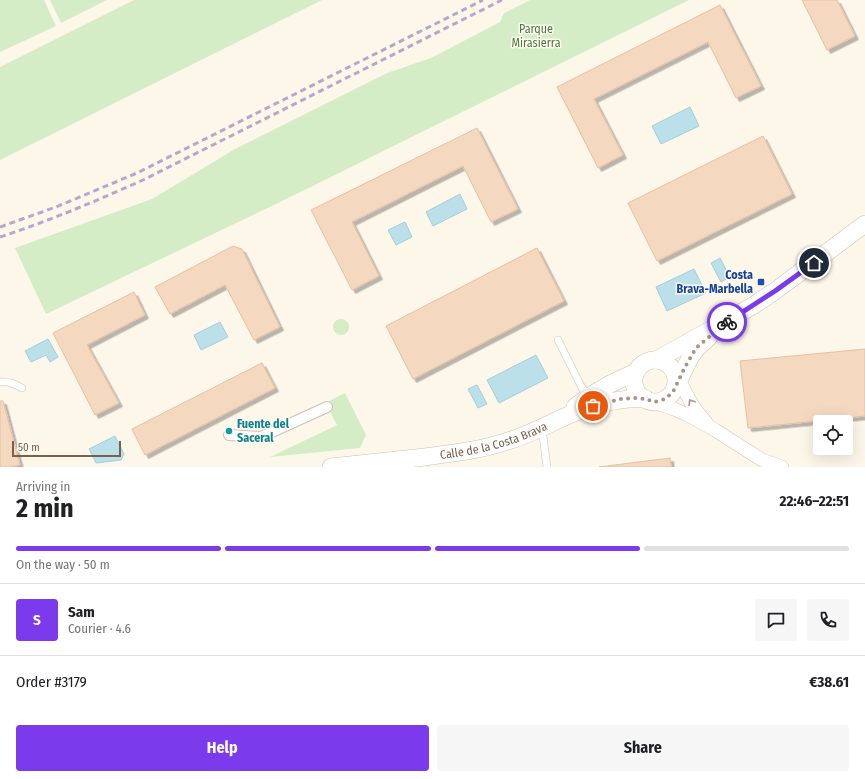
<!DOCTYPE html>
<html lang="en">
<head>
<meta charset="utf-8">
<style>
  body { margin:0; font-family:"Fira Sans Condensed",sans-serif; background:#f6f6f6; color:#202124; height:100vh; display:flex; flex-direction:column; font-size:15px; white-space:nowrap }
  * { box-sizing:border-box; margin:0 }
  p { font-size:13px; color:#757577 }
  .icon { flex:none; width:22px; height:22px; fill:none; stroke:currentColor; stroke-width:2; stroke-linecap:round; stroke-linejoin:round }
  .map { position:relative; height:467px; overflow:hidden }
  .drawer { display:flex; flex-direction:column; background:#fff; flex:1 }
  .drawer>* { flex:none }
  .tools { position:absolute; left:813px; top:415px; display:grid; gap:8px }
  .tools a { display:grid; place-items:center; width:40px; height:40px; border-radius:4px; background:#fff; box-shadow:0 4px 16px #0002; font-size:20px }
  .scale { position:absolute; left:12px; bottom:10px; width:109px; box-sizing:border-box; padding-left:4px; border:2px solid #7a5f4b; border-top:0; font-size:11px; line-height:14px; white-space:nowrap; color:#7a5f4b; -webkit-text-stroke:3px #fffaf1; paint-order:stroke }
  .pin { position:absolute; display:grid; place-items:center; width:34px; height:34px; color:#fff; margin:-17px; border:2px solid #fff; border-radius:50%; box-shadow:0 1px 4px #0007 }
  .courier { position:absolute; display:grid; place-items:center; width:40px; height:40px; margin:-20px; border:3px solid #7c3aed; border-radius:50%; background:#fff; color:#222; box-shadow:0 1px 5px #0007 }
  .overview em { font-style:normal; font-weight:700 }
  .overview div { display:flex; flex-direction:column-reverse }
  .overview { display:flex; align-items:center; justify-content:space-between; height:68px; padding:0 16px }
  h1 { font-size:26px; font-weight:700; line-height:30px }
  .bar { display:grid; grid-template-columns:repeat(4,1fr); gap:6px 4px; align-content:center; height:48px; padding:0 16px }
  .bar i { height:5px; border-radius:3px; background:#e0e0e0 }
  .bar .active { background:#7c3aed }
  .bar p { grid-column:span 4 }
  .line { display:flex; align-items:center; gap:10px; padding:0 16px; border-top:1px solid #e0e0e0 }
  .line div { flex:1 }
  .round { display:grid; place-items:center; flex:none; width:42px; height:42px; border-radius:4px; background:#f6f6f6 }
  .action { display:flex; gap:8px; margin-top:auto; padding:8px 16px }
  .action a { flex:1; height:46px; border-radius:4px; background:#7c3aed; color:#fff; font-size:16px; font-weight:700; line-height:46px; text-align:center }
  .action a+a { background:#f6f6f6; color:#202124 }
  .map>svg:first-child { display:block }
  .green { fill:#d4edc6 }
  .water { fill:#bce0e9; stroke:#a2cfdb }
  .building { fill:#f4d8c0; stroke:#e8bf9f; filter:url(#shadow) }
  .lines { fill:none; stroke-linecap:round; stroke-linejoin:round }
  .service-casing { stroke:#d1bfae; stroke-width:8 }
  .pedestrian-casing { stroke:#d1bfae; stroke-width:12 }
  .minor-casing { stroke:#d1bfae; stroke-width:14 }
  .tertiary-casing { stroke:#d1bfae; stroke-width:18 }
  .service { stroke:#fff; stroke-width:7 }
  .pedestrian { stroke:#fff; stroke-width:10 }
  .minor { stroke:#fff; stroke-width:13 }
  .tertiary { stroke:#fff; stroke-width:17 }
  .rail { stroke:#bba6c9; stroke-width:3; stroke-dasharray:6 4; stroke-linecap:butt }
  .oneway { stroke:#a9978a }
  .done { stroke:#a89483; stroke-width:4; stroke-dasharray:0 7.2 }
  .route { stroke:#7c3aed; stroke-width:5 }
  .transit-dot { fill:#1a4fb4; stroke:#fffaf1; stroke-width:1.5 }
  .culture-dot { fill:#0f9aa8; stroke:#fffaf1; stroke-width:1.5 }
  .labels { text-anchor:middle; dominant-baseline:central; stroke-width:3; stroke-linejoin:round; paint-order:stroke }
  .park-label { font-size:12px; fill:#4d7a3f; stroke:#fffaf1 }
  .transit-label { font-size:12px; font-weight:bold; fill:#164399; stroke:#fffaf1; text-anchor:end }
  .culture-label { font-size:12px; font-weight:bold; fill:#0d838f; stroke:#fffaf1; text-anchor:start }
  .street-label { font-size:12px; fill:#7a5f4b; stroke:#fffaf1 }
</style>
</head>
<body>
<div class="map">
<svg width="865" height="467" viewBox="0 0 865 467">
  <defs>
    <filter id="shadow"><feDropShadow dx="3.5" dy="3.5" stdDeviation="0" flood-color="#0004"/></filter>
  </defs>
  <rect width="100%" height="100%" fill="#fdf7ea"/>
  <path class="green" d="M0 0H44L56 26 0 52Z
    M50 0H107L61 23Z
    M134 0H322L0 160V67Z
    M530 0H689L276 204 46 314 15 248 152 199 235 149 387 73 431 58 500 22 504 13Z
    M333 327a8 8 0 1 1 16 0a8 8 0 1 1-16 0Z
    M345 393 366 435 360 448 270 457 337 425 325 403Z"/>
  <path class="water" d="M690 107 699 126 661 144 652 126Z
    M460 194 467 209 433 226 426 212Z
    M405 222 412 237 396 245 388 230Z
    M720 258 730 277 721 282 711 263Z
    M694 269 706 293 667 311 656 287Z
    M220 322 228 337 201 350 194 335Z
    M48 339 58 357 50 362 46 355 31 362 25 351Z
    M536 355 548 378 499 403 487 380Z
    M477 385 487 404 478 408 468 389Z
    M115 436 124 454 121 460 96 463 89 449Z"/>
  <path class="building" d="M802 0H837L855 36 827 50Z
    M720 5 761 86 736 98 708 42 594 99 623 155 598 168 557 87Z
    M477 128 518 209 491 222 463 166 352 222 379 276 352 290 311 210Z
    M763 136 792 194 657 261 628 203Z
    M233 246 242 249 280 327 254 340 225 285 170 314 155 287Z
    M537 248 564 301 413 379 386 326Z
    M134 292 145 315 87 345 119 403 95 415 53 333Z
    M865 349V416L748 428 740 361Z
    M262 363 275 388 145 455 132 429Z
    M0 401H3L20 465 10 467H0Z
    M670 458 671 467H599Z"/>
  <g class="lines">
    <g class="service-casing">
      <path id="service" d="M558 340 581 386 588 397
        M0 382C9 381 15 384 22 388
        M542 428 547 467"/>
    </g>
    <g class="pedestrian-casing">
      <path id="pedestrian" d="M229 435 261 437 327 407"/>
    </g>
    <g class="minor-casing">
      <path id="minor" d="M672 370C680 377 682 387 687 395 692 405 698 414 706 422
        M654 402 674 409 688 415 715 430 762 460 782 467"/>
    </g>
    <g class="tertiary-casing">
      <g id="tertiary">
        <path d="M656 360 730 319 754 305 775 291 865 224"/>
        <circle cx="655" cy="381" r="21"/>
        <path d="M675 388 691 356 697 348 709 337"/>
        <path d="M575 407 588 397 610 384 636 372"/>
        <path id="s1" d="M331 467C359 464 388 461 416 458 448 454 480 451 511 440 527 435 543 427 558 420 585 407 615 397 646 399"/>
      </g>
    </g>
    <use href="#service" class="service"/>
    <use href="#pedestrian" class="pedestrian"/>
    <use href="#minor" class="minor"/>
    <use href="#tertiary" class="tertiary"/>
    <path class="rail" d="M0 227 56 207 137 173 483 0
      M0 237C49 221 96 201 143 180L502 0"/>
  </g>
  <defs><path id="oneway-chevron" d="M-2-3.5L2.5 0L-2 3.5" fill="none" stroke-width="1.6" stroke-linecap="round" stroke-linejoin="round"/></defs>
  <use class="oneway" href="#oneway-chevron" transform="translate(691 402) rotate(-122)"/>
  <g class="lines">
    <path class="done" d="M593 406 621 399 635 398 646 399 654 402 665 399 673 392 685 367 696 348 727 322"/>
    <path class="route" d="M727 322 775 291 814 263"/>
  </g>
  <rect class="transit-dot" x="757" y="278" width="8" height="8" rx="2"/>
  <circle class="culture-dot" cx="229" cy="431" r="4"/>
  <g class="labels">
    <g class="park-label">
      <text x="536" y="29">Parque<tspan x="536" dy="14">Mirasierra</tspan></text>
    </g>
    <g class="transit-label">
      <text x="753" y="275">Costa<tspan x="753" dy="14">Brava-Marbella</tspan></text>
    </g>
    <g class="culture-label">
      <text x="237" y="424">Fuente del<tspan x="237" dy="14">Saceral</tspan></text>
    </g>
    <g class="street-label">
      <text stroke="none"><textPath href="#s1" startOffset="165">Calle de la Costa Brava</textPath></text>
    </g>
  </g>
</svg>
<div class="tools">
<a><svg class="icon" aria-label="locate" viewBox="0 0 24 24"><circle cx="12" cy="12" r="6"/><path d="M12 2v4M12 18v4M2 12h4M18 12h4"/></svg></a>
</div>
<div class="scale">50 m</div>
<div class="pin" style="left:593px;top:406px;background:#ea580c"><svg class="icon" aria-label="bag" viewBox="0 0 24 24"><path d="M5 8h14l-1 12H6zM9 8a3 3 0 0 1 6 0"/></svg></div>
<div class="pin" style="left:814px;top:263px;background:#1f2937"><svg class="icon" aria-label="home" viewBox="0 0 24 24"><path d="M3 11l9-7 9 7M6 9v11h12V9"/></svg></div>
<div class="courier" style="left:727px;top:322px"><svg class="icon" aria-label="bike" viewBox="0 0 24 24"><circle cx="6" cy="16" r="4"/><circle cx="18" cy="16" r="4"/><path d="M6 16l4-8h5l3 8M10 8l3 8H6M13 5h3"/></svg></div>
</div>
<section class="drawer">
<div class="overview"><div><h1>2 min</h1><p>Arriving in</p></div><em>22:46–22:51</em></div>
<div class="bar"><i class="active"></i><i class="active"></i><i class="active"></i><i></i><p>On the way · 50 m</p></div>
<div class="line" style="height:72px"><b class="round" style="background:#7c3aed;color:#fff">S</b><div><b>Sam</b><p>Courier · 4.6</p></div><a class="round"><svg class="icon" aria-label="chat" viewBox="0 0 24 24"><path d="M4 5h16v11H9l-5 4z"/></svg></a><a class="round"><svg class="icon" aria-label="phone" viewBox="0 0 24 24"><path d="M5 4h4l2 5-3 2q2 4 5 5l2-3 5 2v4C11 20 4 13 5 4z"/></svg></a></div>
<div class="line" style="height:52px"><div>Order #3179</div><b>€38.61</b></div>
<div class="action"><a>Help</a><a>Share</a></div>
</section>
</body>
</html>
